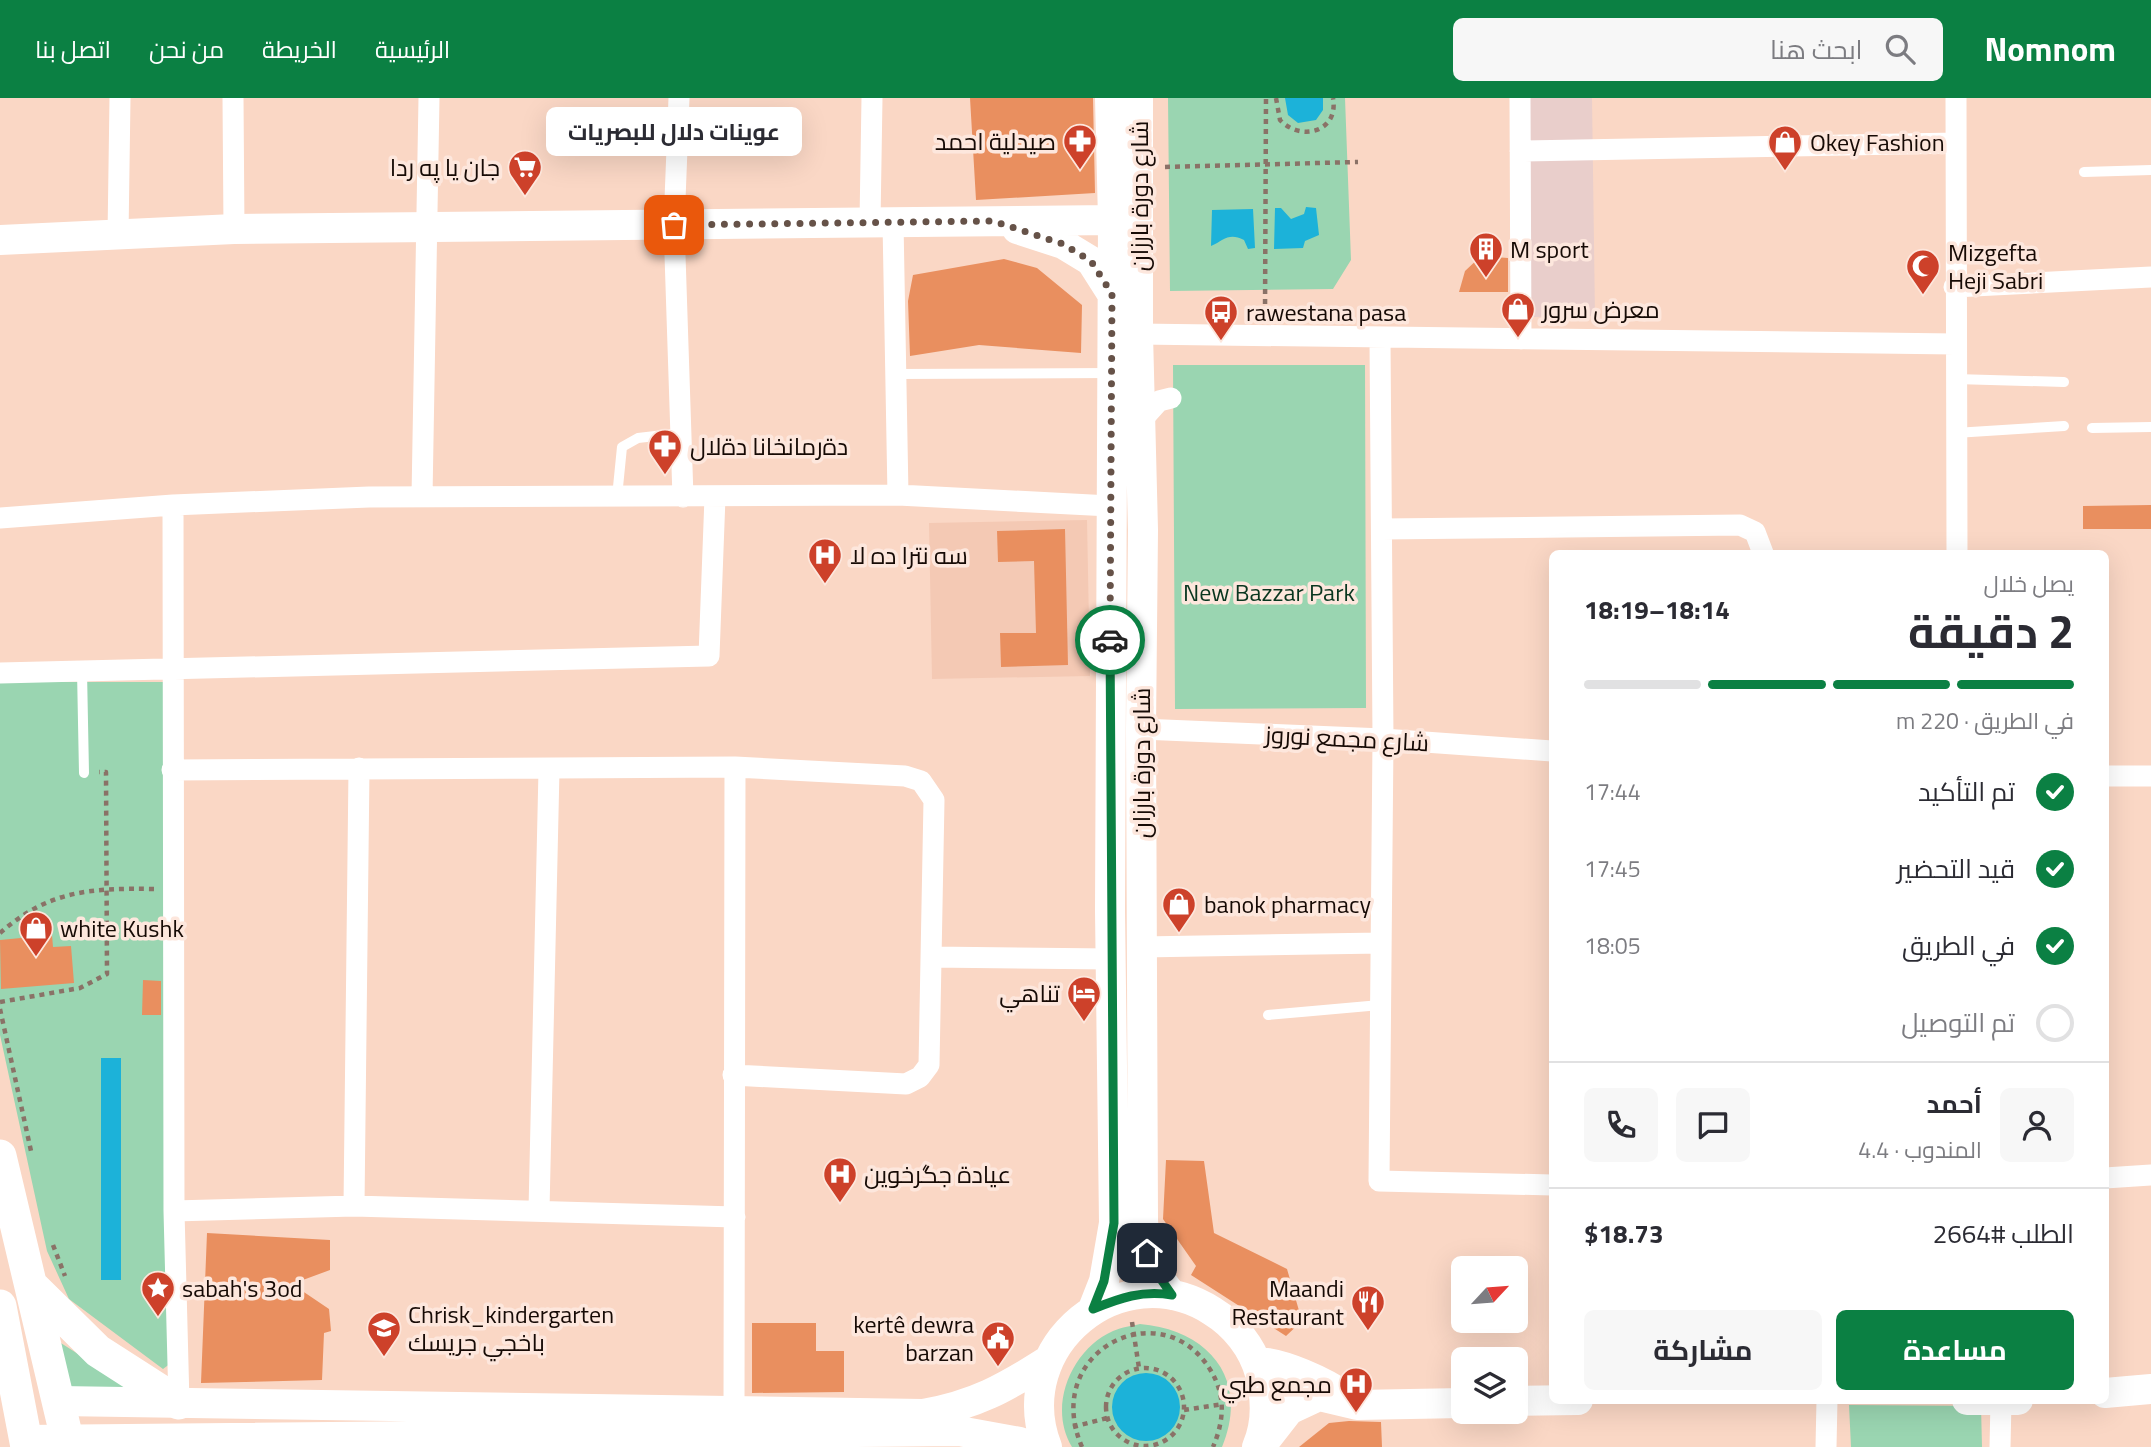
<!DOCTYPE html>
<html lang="ar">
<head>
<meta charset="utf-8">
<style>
  body { margin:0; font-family:"Titillium Web",Cairo,sans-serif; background:#f7f7f7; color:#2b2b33; direction:rtl; height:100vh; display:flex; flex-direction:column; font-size:26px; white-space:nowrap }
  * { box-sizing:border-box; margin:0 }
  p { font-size:23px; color:#7c7c81 }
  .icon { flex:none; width:38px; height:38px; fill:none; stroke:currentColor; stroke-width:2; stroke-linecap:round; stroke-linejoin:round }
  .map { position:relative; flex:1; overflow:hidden; direction:ltr }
  .drawer { position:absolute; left:1549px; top:452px; width:560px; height:854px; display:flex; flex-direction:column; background:#fff; border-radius:10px; box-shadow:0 7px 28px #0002; direction:rtl }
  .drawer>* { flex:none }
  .needle { width:46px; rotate:64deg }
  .buttons { position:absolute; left:1451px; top:1158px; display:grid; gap:14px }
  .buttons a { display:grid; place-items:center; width:77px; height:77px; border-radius:10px; background:#fff; box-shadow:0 7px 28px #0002; font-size:35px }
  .pin { position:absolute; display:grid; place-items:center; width:60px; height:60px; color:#fff; margin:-30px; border-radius:14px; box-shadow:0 4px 10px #0006 }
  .courier { position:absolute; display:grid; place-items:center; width:70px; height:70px; margin:-35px; border:5px solid #0b8043; border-radius:50%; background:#fff; color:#222; box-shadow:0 2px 9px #0007 }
  .bubble { position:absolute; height:49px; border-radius:10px; background:#fff; box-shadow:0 7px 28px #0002; font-size:23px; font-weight:700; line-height:49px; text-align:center; direction:rtl }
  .headline em { font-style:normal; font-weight:700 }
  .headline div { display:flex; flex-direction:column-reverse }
  .headline { display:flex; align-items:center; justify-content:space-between; height:119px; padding:0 35px }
  h1 { font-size:46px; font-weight:700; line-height:52px }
  .bar { display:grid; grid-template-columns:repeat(4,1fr); gap:10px 7px; align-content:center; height:84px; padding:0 35px }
  .bar i { height:9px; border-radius:5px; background:#e1e1e2 }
  .bar .selected { background:#0b8043 }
  .bar p { grid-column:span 4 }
  .line { display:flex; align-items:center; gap:18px; padding:0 35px; border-top:2px solid #e1e1e2 }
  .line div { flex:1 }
  .round { display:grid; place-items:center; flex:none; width:74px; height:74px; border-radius:10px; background:#f7f7f7 }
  ol { padding:0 35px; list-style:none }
  li { display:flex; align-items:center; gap:21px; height:77px }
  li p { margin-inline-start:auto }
  li .icon { padding:7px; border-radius:50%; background:#0b8043; color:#fff; stroke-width:4 }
  li:last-child { color:#7c7c81 }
  li i { width:38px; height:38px; border:4px solid #e1e1e2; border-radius:50% }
  .action { display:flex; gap:14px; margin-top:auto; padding:14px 35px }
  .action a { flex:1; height:80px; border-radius:10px; background:#0b8043; color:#fff; font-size:28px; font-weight:700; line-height:80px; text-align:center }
  .action a+a { background:#f7f7f7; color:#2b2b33 }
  header { display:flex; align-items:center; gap:42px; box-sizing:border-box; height:98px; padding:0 35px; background:#0b8043; color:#fff }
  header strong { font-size:33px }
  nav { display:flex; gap:38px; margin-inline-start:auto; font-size:24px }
  .search { width:490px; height:63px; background:#f7f7f7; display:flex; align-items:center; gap:18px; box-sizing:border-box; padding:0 24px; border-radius:10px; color:#7c7c81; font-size:26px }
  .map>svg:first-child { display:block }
  .commercial { fill:#e9cecb }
  .built { fill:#f4c9b4 }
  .green { fill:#9ad5b1 }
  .water { fill:#1cb2d9 }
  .building { fill:#e98f5f }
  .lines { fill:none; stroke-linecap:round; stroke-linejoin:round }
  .path { stroke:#8a7267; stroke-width:4.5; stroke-dasharray:5 5; stroke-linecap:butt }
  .lane { stroke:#fff; stroke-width:10 }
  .street { stroke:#fff; stroke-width:21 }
  .secondary { stroke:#fff; stroke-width:30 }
  .primary { stroke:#fff; stroke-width:33 }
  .done { stroke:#665248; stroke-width:7; stroke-dasharray:0 12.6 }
  .route { stroke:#0b8043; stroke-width:9 }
  .labels { text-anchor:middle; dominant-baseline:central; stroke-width:7; stroke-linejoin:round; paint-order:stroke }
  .poi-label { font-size:24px; fill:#160a05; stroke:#fde7dd; text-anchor:start }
  .street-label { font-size:24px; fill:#160a05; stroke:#fde7dd }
  .park-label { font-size:24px; fill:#09361f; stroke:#fde7dd }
</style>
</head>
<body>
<header>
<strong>Nomnom</strong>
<div class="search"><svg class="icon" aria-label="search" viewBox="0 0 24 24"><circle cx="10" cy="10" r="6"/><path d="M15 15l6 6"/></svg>ابحث هنا</div>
<nav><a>الرئيسية</a><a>الخريطة</a><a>من نحن</a><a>اتصل بنا</a></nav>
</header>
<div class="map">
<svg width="2151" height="1349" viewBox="0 0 2151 1349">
  <rect width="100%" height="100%" fill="#fad7c5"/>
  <path class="commercial" d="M1527 0H1592L1595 218 1531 219Z"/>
  <path class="built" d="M1087 422 1090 578 932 581 929 425Z"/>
  <path class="green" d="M1168 0H1345L1351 162 1333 191 1170 193Z
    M1173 267H1365L1366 610 1175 611Z
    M0 584H164L171 1265 163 1271 69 1201 47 1153 0 937Z
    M1140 1226C1209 1232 1250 1281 1222 1349H1072C1047 1308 1072 1251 1113 1233 1122 1229 1132 1228 1140 1226Z
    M53 1240 133 1291 67 1293Z
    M1849 1307 1981 1308 1982 1349H1851Z"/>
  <path class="water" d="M1285 0H1323V12L1316 22 1298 25 1288 17Z
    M1306 109 1316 110 1319 137 1305 143 1303 150 1274 151 1275 110H1281L1291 121 1304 116Z
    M1253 111 1255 150 1248 151 1244 142C1229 134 1224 142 1211 148L1212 112Z
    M101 960H121V1182H101Z
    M1112 1309a34 34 0 1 1 68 0a34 34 0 1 1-68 0Z"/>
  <path class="building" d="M970 0H1093L1095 95 976 102Z
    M1481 158 1508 160V194H1459L1465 173Z
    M1004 161 1037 170 1082 207 1081 255 979 247 910 258 908 203 913 177Z
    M2151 407V431H2083V408Z
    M1065 431 1068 567 1001 569 1000 535H1036L1034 463 998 464 997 433Z
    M52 837 53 849 71 848 74 885 1 891 0 842Z
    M143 882 161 883V917H142Z
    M1166 1062 1204 1063 1214 1135 1287 1171 1302 1223 1286 1238 1191 1177 1196 1168 1163 1121Z
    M207 1135 330 1142V1172L292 1186 329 1211 331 1233 324 1235 322 1282 201 1285Z
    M752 1225H816V1253H844V1294L752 1295Z
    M1349 1323 1381 1324 1382 1349H1299L1329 1325Z"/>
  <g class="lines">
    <path class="path" d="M1276 0 1280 22C1301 44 1339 34 1333 0
      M1165 69 1358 64
      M1265 216 1266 0
      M0 835C49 792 91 790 154 791
      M0 904 80 890 107 876 106 674H99
      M0 911 31 1053
      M53 1147 65 1178
      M1132 1224 1139 1270
      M1106 1309a39 39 0 1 1 78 0a39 39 0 1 1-78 0Z
      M1184 1312 1223 1306
      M1073 1329 1107 1320
      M1082 1349C1040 1252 1163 1192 1211 1273 1226 1298 1224 1323 1213 1349"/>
    <path class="lane" d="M2084 74 2151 72
      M896 276 1111 275
      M1955 281 2064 284
      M2092 330 2151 329
      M1955 335 2064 328
      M617 399 622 349 638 340 681 335
      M82 573 84 675
      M1268 917 1380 907"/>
    <path class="street" d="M233 0 234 131
      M679 0 674 127 683 399
      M1520 0 1521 241
      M1956 0 1957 455
      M1520 53 1956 45
      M870 124 872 0
      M893 124 898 397
      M118 138 120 0
      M1954 189 2151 179
      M1138 236 1955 246
      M1380 241 1383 641 1379 1083 1552 1087
      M1141 323 1159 303 1171 300
      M422 399 429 0
      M173 407 174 1113 179 1305
      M0 420 173 407 369 399 898 397 1110 408
      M1382 431 1740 427 1755 434 1763 455
      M0 575 709 558 715 399
      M1141 631 1383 641 1552 653
      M172 672 735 669 905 678 921 683 934 702 929 967 920 979 906 986 733 977
      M2105 678H2151
      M1142 849 1381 845
      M931 859 1110 861
      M2105 1080 2151 1077
      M354 1108 359 670
      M539 1112 549 672
      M174 1113 354 1108 735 1119
      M734 1311 735 669
      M1826 1349 1827 1302
      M2000 1349 2001 1303"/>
    <path class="secondary" d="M1138 0V236L1143 432 1141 631 1143 1122C1144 1152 1153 1174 1172 1197
      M1017 131 1063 146 1091 163 1112 196
      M0 142 234 131 1113 122
      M1093 1211 1104 1183 1114 1125 1110 813 1113 122 1110 0
      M1256 1264C1282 1264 1325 1284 1346 1299
      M2105 1295 2151 1291
      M1967 1302H2018
      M59 1303 923 1316C975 1307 1005 1290 1049 1262
      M1516 1303 1578 1302
      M25 1342 959 1333 1020 1344 1027 1349
      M1261 1348 1289 1312 1319 1298 1357 1307 1463 1305
      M1047 1349C1008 1248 1121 1155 1212 1213 1235 1227 1253 1250 1260 1276 1266 1299 1267 1326 1257 1349"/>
    <path class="primary" d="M0 1058 69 1349
      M31 1187 98 1253 179 1305
      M0 1208 27 1349"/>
  </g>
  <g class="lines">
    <path class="done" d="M674 127 993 123 1063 146 1091 163 1112 196 1110 542"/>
    <path class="route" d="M1110 542 1114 1125 1104 1183 1093 1211C1120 1200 1142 1192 1172 1197L1153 1170 1147 1155"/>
  </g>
  <defs>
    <g id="pharmacy-pin" transform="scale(1.75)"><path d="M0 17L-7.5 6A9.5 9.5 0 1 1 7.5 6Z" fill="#cd412a" stroke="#fde7dd"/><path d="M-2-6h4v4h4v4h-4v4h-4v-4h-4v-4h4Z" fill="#fff"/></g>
    <g id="shop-pin" transform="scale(1.75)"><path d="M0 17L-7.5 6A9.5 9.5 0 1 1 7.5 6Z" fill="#cd412a" stroke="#fde7dd"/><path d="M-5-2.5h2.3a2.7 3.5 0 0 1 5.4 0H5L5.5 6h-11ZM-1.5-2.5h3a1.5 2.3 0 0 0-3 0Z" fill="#fff"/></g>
    <g id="supermarket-pin" transform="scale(1.75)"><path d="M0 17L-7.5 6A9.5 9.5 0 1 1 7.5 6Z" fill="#cd412a" stroke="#fde7dd"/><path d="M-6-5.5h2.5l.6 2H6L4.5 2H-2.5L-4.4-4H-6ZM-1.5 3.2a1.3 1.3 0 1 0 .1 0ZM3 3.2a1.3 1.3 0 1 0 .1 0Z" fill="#fff"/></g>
    <g id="building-pin" transform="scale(1.75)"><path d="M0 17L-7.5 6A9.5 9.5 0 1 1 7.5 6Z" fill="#cd412a" stroke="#fde7dd"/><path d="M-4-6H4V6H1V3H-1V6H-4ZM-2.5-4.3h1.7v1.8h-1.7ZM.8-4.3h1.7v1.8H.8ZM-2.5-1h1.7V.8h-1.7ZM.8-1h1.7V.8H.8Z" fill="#fff"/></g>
    <g id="mosque-pin" transform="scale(1.75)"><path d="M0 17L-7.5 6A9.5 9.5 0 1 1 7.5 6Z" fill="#cd412a" stroke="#fde7dd"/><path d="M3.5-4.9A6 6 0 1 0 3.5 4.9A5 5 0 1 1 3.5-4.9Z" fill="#fff"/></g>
    <g id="bus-pin" transform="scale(1.75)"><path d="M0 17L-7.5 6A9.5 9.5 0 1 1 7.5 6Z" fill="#cd412a" stroke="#fde7dd"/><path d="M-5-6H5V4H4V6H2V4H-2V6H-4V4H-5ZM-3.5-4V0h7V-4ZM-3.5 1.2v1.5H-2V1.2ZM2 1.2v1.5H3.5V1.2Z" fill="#fff"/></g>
    <g id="hospital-pin" transform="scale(1.75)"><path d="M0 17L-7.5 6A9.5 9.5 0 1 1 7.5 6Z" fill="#cd412a" stroke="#fde7dd"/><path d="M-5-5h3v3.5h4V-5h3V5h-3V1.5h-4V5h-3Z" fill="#fff"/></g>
    <g id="hotel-pin" transform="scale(1.75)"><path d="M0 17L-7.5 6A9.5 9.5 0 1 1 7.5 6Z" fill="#cd412a" stroke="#fde7dd"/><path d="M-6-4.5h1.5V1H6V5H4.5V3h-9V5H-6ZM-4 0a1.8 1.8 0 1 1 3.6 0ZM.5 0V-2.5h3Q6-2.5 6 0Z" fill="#fff"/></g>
    <g id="sight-pin" transform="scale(1.75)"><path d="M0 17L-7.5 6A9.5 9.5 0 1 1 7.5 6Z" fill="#cd412a" stroke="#fde7dd"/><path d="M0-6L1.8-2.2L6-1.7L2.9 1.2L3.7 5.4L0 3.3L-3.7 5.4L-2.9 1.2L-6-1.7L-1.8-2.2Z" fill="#fff"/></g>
    <g id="restaurant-pin" transform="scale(1.75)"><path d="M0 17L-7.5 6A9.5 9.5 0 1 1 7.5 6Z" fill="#cd412a" stroke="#fde7dd"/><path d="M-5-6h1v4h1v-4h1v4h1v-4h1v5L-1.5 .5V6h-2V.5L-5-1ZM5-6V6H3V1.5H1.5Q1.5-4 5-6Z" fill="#fff"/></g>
    <g id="school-pin" transform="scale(1.75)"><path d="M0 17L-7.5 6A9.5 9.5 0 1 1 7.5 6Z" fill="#cd412a" stroke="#fde7dd"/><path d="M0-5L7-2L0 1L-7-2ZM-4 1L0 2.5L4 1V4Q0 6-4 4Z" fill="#fff"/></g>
    <g id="civic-pin" transform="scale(1.75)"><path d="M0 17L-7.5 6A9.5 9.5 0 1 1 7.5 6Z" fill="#cd412a" stroke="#fde7dd"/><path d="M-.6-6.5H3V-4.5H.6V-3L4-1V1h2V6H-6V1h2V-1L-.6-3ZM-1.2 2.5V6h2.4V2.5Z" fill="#fff"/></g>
  </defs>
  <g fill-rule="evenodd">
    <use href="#pharmacy-pin" x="1080" y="43"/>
    <use href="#shop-pin" x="1785" y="44"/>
    <use href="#supermarket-pin" x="525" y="69"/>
    <use href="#building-pin" x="1486" y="151"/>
    <use href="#mosque-pin" x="1923" y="168"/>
    <use href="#shop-pin" x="1518" y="211"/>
    <use href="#bus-pin" x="1221" y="214"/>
    <use href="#pharmacy-pin" x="665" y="348"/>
    <use href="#hospital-pin" x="825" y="457"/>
    <use href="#shop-pin" x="1179" y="806"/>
    <use href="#shop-pin" x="36" y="830"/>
    <use href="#hotel-pin" x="1084" y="895"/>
    <use href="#hospital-pin" x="840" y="1076"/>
    <use href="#sight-pin" x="158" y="1190"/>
    <use href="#restaurant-pin" x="1368" y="1204"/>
    <use href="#school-pin" x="384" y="1230"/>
    <use href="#civic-pin" x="998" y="1240"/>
    <use href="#hospital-pin" x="1356" y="1286"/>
  </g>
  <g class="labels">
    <g class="poi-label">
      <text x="1056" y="43" text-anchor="end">صيدلية احمد</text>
      <text x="1810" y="44">Okey Fashion</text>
      <text x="500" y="69" text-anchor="end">جان يا په ردا</text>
      <text x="1510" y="151">M sport</text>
      <text x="1948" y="154">Mizgefta<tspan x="1948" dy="28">Heji Sabri</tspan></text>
      <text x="1542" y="211">معرض سرور</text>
      <text x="1246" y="214">rawestana pasa</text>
      <text x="690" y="348">دةرمانخانا دةلال</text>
      <text x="850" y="457">سه نترا ده لا</text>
      <text x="1204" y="806">banok pharmacy</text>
      <text x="60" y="830">white Kushk</text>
      <text x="1060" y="895" text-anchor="end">تناهي</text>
      <text x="864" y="1076">عيادة جگرخوين</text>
      <text x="182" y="1190">sabah's 3od</text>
      <text x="1344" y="1190" text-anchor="end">Maandi<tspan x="1344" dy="28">Restaurant</tspan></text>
      <text x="408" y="1216">Chrisk_kindergarten<tspan x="408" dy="28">باخجي جريسك</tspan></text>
      <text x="974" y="1226" text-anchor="end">kertê dewra<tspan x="974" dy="28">barzan</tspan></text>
      <text x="1332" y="1286" text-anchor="end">مجمع طبي</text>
    </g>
    <g class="street-label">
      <text transform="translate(1139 98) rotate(-90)">شارع دورة بارزان</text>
      <text transform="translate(1347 640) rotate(3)">شارع مجمع نوروز</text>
      <text transform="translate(1141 665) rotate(-90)">شارع دورة بارزان</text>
    </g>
    <g class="park-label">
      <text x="1269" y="494">New Bazzar Park</text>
    </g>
  </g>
</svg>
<div class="buttons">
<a><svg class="needle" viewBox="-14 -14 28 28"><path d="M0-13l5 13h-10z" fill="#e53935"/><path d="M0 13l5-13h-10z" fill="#7c7c81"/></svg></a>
<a><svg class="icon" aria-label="layers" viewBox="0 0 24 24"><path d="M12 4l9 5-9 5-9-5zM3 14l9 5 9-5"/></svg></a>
</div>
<div class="pin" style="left:674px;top:127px;background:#ea580c"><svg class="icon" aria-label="bag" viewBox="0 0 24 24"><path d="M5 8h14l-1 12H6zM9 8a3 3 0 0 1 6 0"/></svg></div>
<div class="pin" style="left:1147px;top:1155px;background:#1f2937"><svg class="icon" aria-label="home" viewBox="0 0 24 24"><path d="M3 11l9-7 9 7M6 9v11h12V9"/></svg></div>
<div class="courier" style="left:1110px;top:542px"><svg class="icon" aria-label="car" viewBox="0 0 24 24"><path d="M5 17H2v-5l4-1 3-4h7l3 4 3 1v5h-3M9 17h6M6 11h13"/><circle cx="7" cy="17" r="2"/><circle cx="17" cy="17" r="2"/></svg></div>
<div class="bubble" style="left:546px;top:9px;width:256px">عوينات دلال للبصريات</div>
<section class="drawer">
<div class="headline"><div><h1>2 دقيقة</h1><p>يصل خلال</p></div><em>18:14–18:19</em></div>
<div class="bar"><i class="selected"></i><i class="selected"></i><i class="selected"></i><i></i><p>في الطريق · 220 m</p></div>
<ol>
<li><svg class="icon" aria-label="check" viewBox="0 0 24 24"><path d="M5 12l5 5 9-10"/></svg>تم التأكيد<p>17:44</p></li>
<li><svg class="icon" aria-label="check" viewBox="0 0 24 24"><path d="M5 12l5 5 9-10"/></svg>قيد التحضير<p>17:45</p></li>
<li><svg class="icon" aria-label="check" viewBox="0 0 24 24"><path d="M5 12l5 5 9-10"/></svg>في الطريق<p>18:05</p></li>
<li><i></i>تم التوصيل</li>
</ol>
<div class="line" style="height:126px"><a class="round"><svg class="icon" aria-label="person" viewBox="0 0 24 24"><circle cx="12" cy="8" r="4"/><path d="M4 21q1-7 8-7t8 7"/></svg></a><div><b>أحمد</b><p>المندوب · 4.4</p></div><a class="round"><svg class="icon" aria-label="chat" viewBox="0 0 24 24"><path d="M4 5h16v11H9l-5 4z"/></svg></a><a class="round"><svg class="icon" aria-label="phone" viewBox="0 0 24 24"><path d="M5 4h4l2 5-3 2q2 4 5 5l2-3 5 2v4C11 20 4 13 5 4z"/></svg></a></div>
<div class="line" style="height:91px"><div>الطلب #2664</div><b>$18.73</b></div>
<div class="action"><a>مساعدة</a><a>مشاركة</a></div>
</section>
</div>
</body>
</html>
